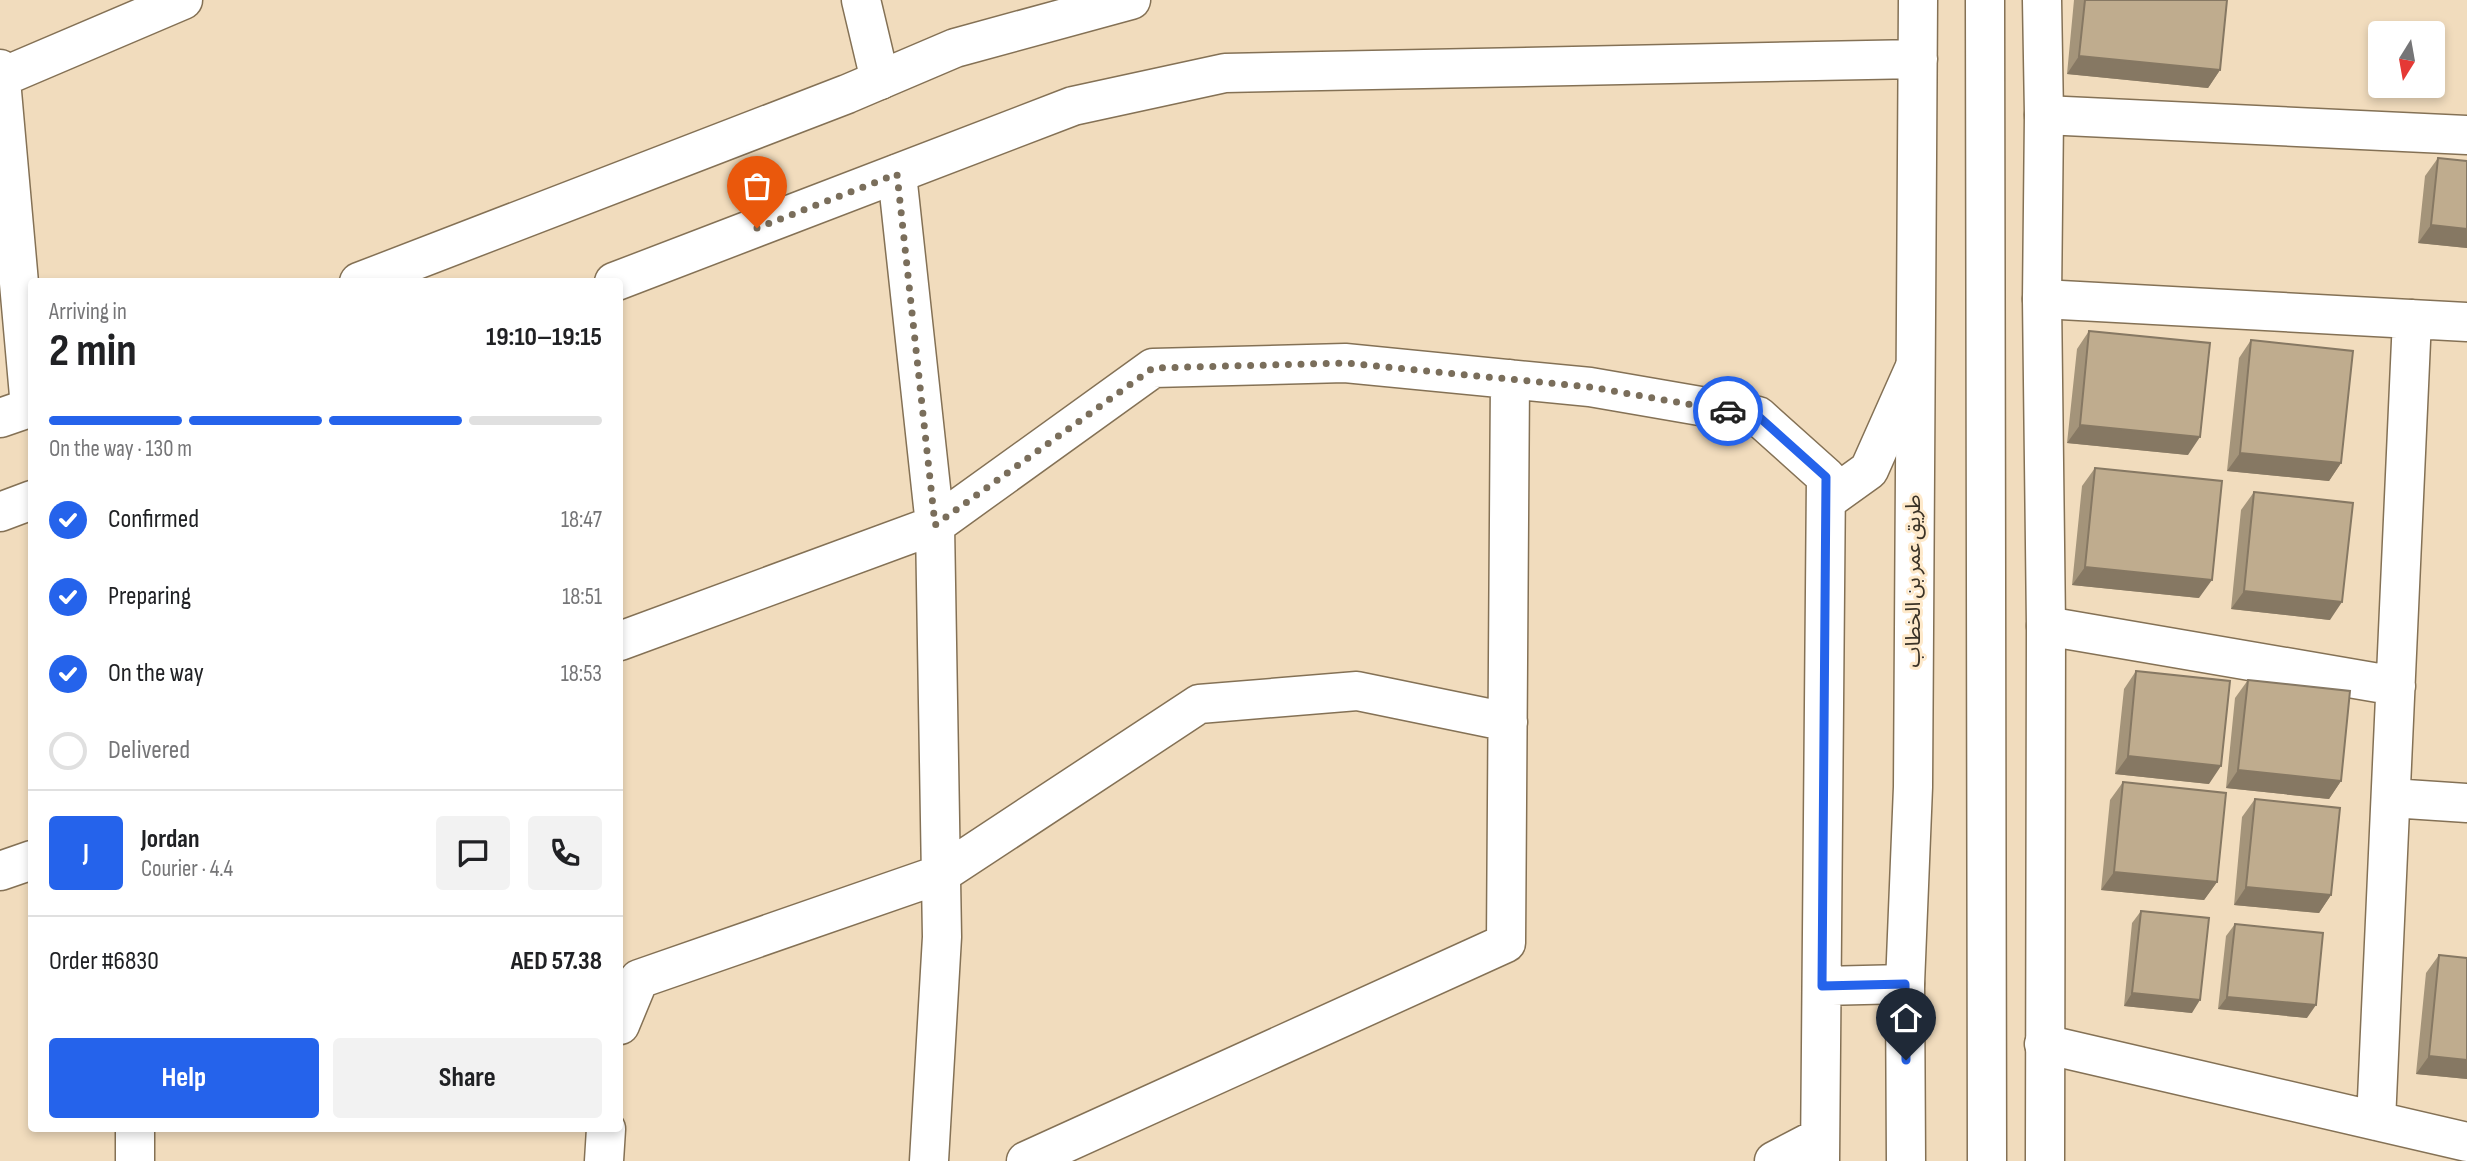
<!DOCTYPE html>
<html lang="en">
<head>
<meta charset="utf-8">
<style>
  body { margin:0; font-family:"Sofia Sans Condensed","Noto Sans Arabic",sans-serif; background:#f2f2f2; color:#202124; height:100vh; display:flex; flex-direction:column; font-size:26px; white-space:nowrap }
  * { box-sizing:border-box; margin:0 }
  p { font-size:23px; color:#757577 }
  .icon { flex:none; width:38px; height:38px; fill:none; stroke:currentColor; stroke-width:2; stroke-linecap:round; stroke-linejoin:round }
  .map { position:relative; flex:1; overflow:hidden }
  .details { position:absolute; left:28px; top:278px; width:595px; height:854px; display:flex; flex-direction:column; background:#fff; border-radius:7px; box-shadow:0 4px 10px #0003 }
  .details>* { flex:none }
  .needle { width:46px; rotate:191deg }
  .tools { position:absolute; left:2368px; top:21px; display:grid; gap:14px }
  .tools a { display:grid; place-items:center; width:77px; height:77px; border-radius:7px; background:#fff; box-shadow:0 4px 10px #0003; font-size:35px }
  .pin { position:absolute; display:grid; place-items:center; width:60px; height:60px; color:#fff; margin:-72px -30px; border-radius:50% 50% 50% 0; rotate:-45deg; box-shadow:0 0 7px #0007 }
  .pin .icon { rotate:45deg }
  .courier { position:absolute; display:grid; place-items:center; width:70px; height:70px; margin:-35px; border:5px solid #2563eb; border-radius:50%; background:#fff; color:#222; box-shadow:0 2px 9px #0007 }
  .overview em { font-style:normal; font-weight:700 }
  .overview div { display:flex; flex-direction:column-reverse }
  .overview { display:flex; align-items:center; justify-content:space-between; height:119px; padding:0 21px }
  h1 { font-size:46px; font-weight:700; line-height:52px }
  .bar { display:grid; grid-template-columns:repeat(4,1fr); gap:10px 7px; align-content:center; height:84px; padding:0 21px }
  .bar i { height:9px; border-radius:5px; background:#e0e0e0 }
  .bar .current { background:#2563eb }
  .bar p { grid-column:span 4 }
  .line { display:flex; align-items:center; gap:18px; padding:0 21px; border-top:2px solid #e0e0e0 }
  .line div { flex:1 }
  .round { display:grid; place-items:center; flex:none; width:74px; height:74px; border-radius:7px; background:#f2f2f2 }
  ol { padding:0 21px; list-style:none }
  li { display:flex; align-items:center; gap:21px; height:77px }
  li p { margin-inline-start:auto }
  li .icon { padding:7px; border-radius:50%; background:#2563eb; color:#fff; stroke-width:4 }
  li:last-child { color:#757577 }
  li i { width:38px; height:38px; border:4px solid #e0e0e0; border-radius:50% }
  .primary-button { display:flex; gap:14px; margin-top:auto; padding:14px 21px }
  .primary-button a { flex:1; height:80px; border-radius:7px; background:#2563eb; color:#fff; font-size:28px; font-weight:700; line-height:80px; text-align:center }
  .primary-button a+a { background:#f2f2f2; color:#202124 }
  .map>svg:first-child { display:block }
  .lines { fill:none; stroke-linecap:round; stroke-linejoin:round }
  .street-casing { stroke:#847155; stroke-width:41 }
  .secondary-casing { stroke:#847155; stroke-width:41 }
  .street { stroke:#fff; stroke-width:38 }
  .secondary { stroke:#fff; stroke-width:38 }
  .wall { fill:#a4947a }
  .shaded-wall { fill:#867863 }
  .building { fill:#bfac8e; stroke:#867863; stroke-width:2 }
  .done { stroke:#7a6e5b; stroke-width:7; stroke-dasharray:0 12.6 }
  .route { stroke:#2563eb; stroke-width:9 }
  .labels { text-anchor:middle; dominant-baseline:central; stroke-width:6; stroke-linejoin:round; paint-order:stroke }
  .street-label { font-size:21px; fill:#3a3226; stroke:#fee9ca }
</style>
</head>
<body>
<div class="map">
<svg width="2467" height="1161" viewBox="0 0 2467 1161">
  <rect width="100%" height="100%" fill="#f1dcbd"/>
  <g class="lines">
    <g class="street-casing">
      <path id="street" d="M861 0 880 80
        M0 69 30 407
        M0 78 183 0
        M2044 115 2467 135
        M897 174 935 525 942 937 929 1161
        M2042 299 2467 322
        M1826 501 1869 470 1914 369
        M2046 626 2396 686
        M620 641 935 525 1153 368 1345 363 1590 387 1758 416 1826 477 1820 1161
        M2391 798 2467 803
        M0 871 32 860
        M1822 986 1905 984
        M620 1025 639 979 941 874 1199 704 1357 691 1508 722
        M2044 1044 2467 1142
        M2376 1121 2412 319
        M135 1129V1161
        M604 1161 606 1129
        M1026 1161 1506 943 1510 379
        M1774 1161 1820 1137"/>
    </g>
    <g class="secondary-casing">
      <path id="secondary" d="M1985 0 1987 1161
        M2042 0 2044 115 2042 299 2046 626 2045 1161
        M359 282 847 94 955 48 1131 0
        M614 282 1073 106 1225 73 1918 59
        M0 418 32 407
        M0 512 32 500
        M1906 1161 1905 984 1913 787 1918 0"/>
    </g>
    <use href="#street" class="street"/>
    <use href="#secondary" class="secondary"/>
  </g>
  <path class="wall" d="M2074 0H2227L2220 70 2208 88 2067 74Z
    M2438 158 2467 248 2418 243 2425 176Z
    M2089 331 2188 455 2067 443 2077 349Z
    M2251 340 2341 463 2329 481 2227 471 2239 358Z
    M2095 468 2199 598 2072 585 2082 486Z
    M2254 492 2330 620 2231 609 2241 510Z
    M2136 671 2209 784 2115 774 2124 689Z
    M2248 680 2341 781 2329 799 2226 788 2235 698Z
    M2123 782 2217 882 2204 900 2101 890 2110 800Z
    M2255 799 2331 895 2319 913 2234 905 2242 817Z
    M2141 911 2192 1013 2124 1006 2132 923Z
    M2235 924 2307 1018 2218 1009 2226 936Z
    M2439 955 2467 958V1079L2416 1074 2426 973Z"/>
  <path class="shaded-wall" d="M2079 56 2220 70 2208 88 2067 74Z
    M2431 225 2467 229V248L2418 243Z
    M2080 425 2200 437 2188 455 2067 443Z
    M2240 453 2341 463 2329 481 2227 471Z
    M2085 567 2212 580 2199 598 2072 585Z
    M2244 591 2342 602 2330 620 2231 609Z
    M2128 756 2221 766 2209 784 2115 774Z
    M2238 770 2341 781 2329 799 2226 788Z
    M2114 872 2217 882 2204 900 2101 890Z
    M2246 887 2331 895 2319 913 2234 905Z
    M2132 993 2200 1000 2192 1013 2124 1006Z
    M2227 997 2316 1005 2307 1018 2218 1009Z
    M2429 1056 2467 1060V1079L2416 1074Z"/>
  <path class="building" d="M2085 0H2227L2220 70 2079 56Z
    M2438 158 2467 161V229L2431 225Z
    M2089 331 2210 343 2200 437 2080 425Z
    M2251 340 2353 351 2341 463 2240 453Z
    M2095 468 2222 481 2212 580 2085 567Z
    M2254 492 2353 503 2342 602 2244 591Z
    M2136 671 2230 681 2221 766 2128 756Z
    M2248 680 2350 691 2341 781 2238 770Z
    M2123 782 2226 793 2217 882 2114 872Z
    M2255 799 2340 808 2331 895 2246 887Z
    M2141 911 2209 918 2200 1000 2132 993Z
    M2235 924 2323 933 2316 1005 2227 997Z
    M2439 955 2467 958V1060L2429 1056Z"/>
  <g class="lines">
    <path class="done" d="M757 228 897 174 935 525 1153 368 1345 363 1590 387 1728 411"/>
    <path class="route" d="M1728 411 1758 416 1826 477 1822 986 1905 984 1906 1060"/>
  </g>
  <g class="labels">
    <g class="street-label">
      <text transform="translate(1913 581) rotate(-90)">طريق عمر بن الخطاب</text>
    </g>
  </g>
</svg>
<div class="tools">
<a><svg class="needle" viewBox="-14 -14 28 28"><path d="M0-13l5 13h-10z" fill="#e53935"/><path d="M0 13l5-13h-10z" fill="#757577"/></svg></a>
</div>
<div class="pin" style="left:757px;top:228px;background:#ea580c"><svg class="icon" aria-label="bag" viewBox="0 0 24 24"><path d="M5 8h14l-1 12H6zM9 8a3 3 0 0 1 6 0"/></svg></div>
<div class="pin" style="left:1906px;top:1060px;background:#1f2937"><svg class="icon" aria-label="home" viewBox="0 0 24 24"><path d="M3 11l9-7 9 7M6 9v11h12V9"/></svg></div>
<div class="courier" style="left:1728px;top:411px"><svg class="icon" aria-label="car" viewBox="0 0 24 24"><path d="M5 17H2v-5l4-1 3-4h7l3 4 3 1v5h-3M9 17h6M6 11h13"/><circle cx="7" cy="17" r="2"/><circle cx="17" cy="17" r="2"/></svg></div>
<section class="details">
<div class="overview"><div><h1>2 min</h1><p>Arriving in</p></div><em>19:10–19:15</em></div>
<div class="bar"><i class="current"></i><i class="current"></i><i class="current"></i><i></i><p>On the way · 130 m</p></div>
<ol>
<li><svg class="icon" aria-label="check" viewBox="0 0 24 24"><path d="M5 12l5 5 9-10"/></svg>Confirmed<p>18:47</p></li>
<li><svg class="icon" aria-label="check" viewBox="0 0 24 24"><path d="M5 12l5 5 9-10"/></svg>Preparing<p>18:51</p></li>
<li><svg class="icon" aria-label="check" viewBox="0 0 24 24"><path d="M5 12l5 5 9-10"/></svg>On the way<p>18:53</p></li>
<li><i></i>Delivered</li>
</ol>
<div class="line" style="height:126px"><b class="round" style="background:#2563eb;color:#fff">J</b><div><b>Jordan</b><p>Courier · 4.4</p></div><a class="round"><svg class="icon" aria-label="chat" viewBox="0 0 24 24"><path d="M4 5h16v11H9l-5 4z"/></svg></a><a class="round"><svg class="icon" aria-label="phone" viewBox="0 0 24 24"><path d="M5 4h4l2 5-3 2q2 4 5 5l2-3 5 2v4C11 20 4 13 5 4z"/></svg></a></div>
<div class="line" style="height:91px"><div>Order #6830</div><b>AED 57.38</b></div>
<div class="primary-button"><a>Help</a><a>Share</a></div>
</section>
</div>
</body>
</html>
